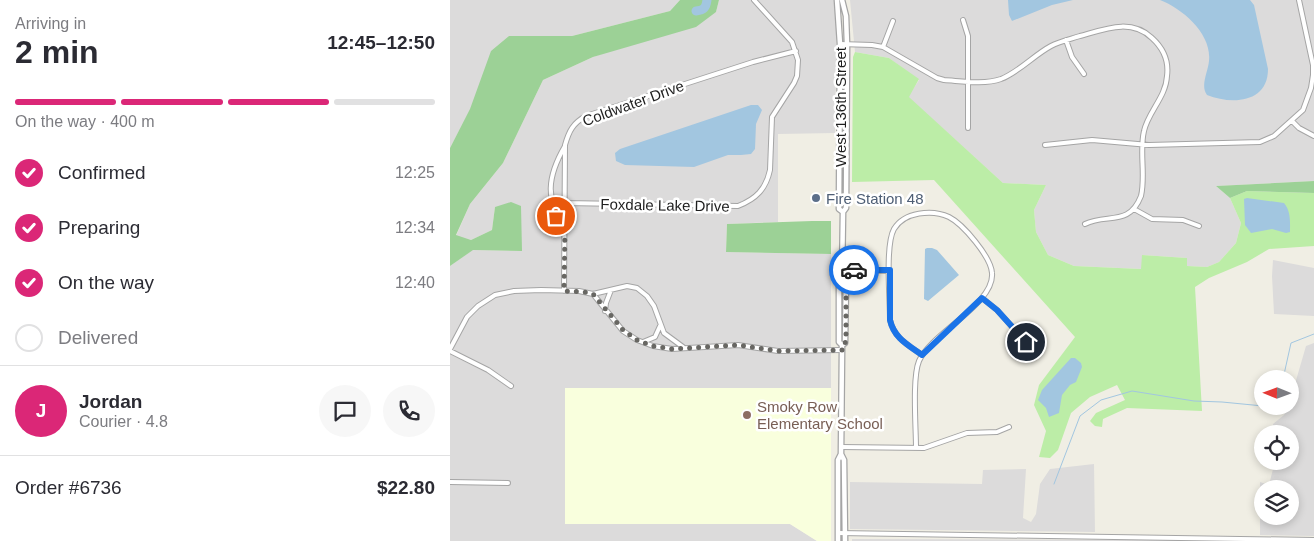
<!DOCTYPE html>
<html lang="en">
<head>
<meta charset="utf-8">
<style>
  body { margin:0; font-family:Helvetica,sans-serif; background:#f7f7f7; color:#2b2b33; height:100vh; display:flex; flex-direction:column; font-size:19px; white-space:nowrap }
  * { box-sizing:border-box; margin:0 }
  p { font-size:16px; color:#7c7c81 }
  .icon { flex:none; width:28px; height:28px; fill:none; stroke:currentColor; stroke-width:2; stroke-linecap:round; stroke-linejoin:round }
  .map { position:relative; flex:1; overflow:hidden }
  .side { display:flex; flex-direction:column; background:#fff; width:450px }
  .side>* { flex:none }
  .needle { width:32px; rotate:271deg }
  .fabs { position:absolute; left:804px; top:370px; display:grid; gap:10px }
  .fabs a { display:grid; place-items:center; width:45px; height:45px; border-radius:50%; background:#fff; box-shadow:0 2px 8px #0003; font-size:25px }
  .pin { position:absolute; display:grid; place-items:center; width:42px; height:42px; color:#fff; margin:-21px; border:2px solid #fff; border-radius:50%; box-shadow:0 1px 5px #0007 }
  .courier { position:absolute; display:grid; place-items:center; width:50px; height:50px; margin:-25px; border:4px solid #1a73e8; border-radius:50%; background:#fff; color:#222; box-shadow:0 1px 6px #0007 }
  .headline em { font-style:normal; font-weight:700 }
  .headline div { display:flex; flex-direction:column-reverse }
  .headline { display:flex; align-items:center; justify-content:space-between; height:85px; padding:0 15px }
  h1 { font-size:32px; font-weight:700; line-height:38px }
  .bar { display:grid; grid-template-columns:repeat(4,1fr); gap:8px 5px; align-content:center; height:60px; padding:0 15px }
  .bar i { height:6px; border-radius:4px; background:#e1e1e2 }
  .bar .current { background:#db2777 }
  .bar p { grid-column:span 4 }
  .line { display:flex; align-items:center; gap:12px; padding:0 15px; border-top:1px solid #e1e1e2 }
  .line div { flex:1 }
  .round { display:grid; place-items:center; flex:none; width:52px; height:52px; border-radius:26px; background:#f7f7f7 }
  ol { padding:0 15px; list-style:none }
  li { display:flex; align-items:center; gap:15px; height:55px }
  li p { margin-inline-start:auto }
  li .icon { padding:5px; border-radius:50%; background:#db2777; color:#fff; stroke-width:4 }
  li:last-child { color:#7c7c81 }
  li i { width:28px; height:28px; border:2px solid #e1e1e2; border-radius:50% }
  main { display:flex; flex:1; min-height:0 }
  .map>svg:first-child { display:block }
  .residential { fill:#dcdbdb; fill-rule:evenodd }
  .education { fill:#f9ffdd }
  .grass { fill:#bceda7 }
  .forest { fill:#9cd196 }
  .water { fill:#a2c6e0 }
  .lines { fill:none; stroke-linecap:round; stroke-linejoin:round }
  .stream { stroke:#a2c6e0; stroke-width:1 }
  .river { stroke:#a2c6e0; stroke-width:9 }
  .minor-casing { stroke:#a5a5a5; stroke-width:6 }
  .tertiary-casing { stroke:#a5a5a5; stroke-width:7 }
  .minor { stroke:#fff; stroke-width:4 }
  .tertiary { stroke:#fff; stroke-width:4.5 }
  .done { stroke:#686763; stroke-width:5; stroke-dasharray:0 9 }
  .route { stroke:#1a73e8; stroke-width:6 }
  .service-dot { fill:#5c6f8a; stroke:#fff; stroke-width:2 }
  .education-dot { fill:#8d6e63; stroke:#fff; stroke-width:2 }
  .labels { text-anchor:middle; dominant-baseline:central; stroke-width:5; stroke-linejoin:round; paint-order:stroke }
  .street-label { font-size:15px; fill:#1e1e1e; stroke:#fff }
  .service-label { font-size:15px; fill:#4e5e75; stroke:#fff; text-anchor:start }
  .education-label { font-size:15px; fill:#785e54; stroke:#fff; text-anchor:start }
</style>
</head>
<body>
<main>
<section class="side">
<div class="headline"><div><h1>2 min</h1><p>Arriving in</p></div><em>12:45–12:50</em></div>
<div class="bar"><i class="current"></i><i class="current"></i><i class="current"></i><i></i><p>On the way · 400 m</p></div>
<ol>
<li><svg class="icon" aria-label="check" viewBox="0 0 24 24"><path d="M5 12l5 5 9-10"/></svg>Confirmed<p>12:25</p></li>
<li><svg class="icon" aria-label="check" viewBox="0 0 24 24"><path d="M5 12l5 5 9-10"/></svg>Preparing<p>12:34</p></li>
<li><svg class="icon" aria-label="check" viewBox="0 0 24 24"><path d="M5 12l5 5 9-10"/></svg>On the way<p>12:40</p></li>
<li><i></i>Delivered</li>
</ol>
<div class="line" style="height:90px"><b class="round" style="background:#db2777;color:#fff">J</b><div><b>Jordan</b><p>Courier · 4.8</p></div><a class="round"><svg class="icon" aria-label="chat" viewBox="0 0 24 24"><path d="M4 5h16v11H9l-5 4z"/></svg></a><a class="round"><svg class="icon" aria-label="phone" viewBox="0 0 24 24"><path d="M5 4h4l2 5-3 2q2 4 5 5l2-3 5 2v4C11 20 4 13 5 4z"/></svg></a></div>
<div class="line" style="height:65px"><div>Order #6736</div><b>$22.80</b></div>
</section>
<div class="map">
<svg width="864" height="541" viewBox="0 0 864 541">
  <rect width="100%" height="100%" fill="#f0eee4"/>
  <path class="residential" d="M0 0H230L220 11 122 36H59L0 148Z
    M269 0H384L385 1 387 19 385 133 328 134V222L277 224 276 252 381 254V388H115V523L340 524 367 541H0V266L22 250 72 251 45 207 42 230 21 240 6 236 20 204 53 163 93 80 143 57 266 12Z
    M400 0H864V181L766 186 780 198 791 223 786 243 769 262 757 267 736 266 737 258 692 255V269L624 266 598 255 586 232 584 210 596 185 553 183 458 97 469 80 439 58 405 52Z
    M823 260 864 268V316L824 314 822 276Z
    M864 343V536L810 535V482L819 485 825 461H840V434H824L823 424 834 415 838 406H840V401L856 346ZM812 489H840V516H812Z
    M644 464 645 532 400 529V482L532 484 533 470 576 469 573 518 581 522 586 514 590 484 600 469Z
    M402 539 761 540 784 541H402Z"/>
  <path class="education" d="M115 388H381V541H367L340 524H115Z"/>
  <path class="grass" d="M405 52 439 58 469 79 459 97 553 183 596 185 584 210 586 232 598 255 624 266 691 269 692 255 737 258V266L757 267 769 262 786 243 791 223 780 198 797 191 864 193V246L819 249 797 262 759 278 745 287 752 411 677 408 653 419 652 427 645 426 640 421 646 413 675 400 667 385 640 397 621 413 608 450 600 458 589 457 596 431 584 405 589 385 625 337 484 180 402 182 403 57Z"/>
  <path class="forest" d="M230 0H269L266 12 246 27 143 57 93 80 53 163 20 204 6 235 21 240 42 230 45 207 61 202 71 206 72 251 23 250 0 266V148L20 109 41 51 59 36H122L220 11Z
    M864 181V193L797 191 780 198 766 186Z
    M362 221H381V254L276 252 277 224Z"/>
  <path class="water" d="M558 0H623L602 5 562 21 559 15Z
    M710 0H800L804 5 818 69C818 103 782 105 757 95 750 86 758 72 759 61 762 34 733 9 710 0Z
    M301 105H308L312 110 306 124 305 149 301 154 291 155H278L244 167 175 165 166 161 165 153 170 149Z
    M797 198 834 203C841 211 840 222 840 232L836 233 822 229 801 233 795 225 794 199Z
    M477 248H482L487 250 509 275 478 301 474 299 475 249Z
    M621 358H625L631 363 632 367 626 382 620 385 612 395 609 413 599 417 596 408 588 400 592 390Z"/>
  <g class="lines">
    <path class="stream" d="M833 379 841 343 864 334
      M604 484 630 416 651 400 682 391 744 401 772 402 813 406"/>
    <path class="river" d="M246 11C254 10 256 8 257 0"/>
    <g class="minor-casing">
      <path id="minor" d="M513 20 518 36V128
        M616 40 622 57 634 74
        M390 44 422 45 433 47 487 78 494 80C511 81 534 85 551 79 569 72 584 55 601 46 610 41 621 39 630 36 655 29 681 18 702 38 713 48 719 61 717 76 716 97 698 112 694 131 689 152 696 175 691 196 679 227 657 213 635 224
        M433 47 443 21
        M842 121 849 128 864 136
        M595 145 642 140 699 145 810 142 824 136 853 110 861 88 863 75V65L849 0
        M115 146C97 177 95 199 115 230
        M115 203 288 206C306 199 316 189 320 170L322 117 344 83 347 76 348 60 342 42 304 0
        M684 209 702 219 733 220 749 226
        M392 270 440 271
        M114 291 115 145C119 131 123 123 136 116L303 62 346 51
        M143 294 173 331 187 340 203 346 222 349 288 345 328 351 392 350
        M532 298 547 310 576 342
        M155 311 156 303 161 290
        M193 342 205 337 210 326
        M0 349 17 317 28 306 45 295 64 291 91 290 129 291 143 294 177 286 187 288 197 296 204 306 214 333 233 347
        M0 351 38 370 61 386
        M391 447 474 448 517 433 547 432 559 427
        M466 448C466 427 462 378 469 361 481 333 545 304 542 273 541 257 513 224 499 217 482 209 454 212 444 229 435 245 440 299 440 320 444 338 458 345 472 355
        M0 482 58 483
        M388 533 864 540"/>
    </g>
    <g class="tertiary-casing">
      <path id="tertiary" d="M387 0 390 44 389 209 393 212
        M392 345 395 343 396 282 392 279
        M391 454 394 460 395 541
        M388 541V460L391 454 392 350V345L389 342V281L392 279 393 212 396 208 397 44 396 16 392 0"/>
    </g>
    <use href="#minor" class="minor"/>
    <use href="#tertiary" class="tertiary"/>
  </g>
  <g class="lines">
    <path class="done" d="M106 216 115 230 114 291 134 292 143 294 173 330 187 340 202 346 222 349 288 345 328 351 392 350V345L396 342V282L392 279V270H404"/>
    <path class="route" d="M404 270H440V320C444 338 458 345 472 355L532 298 547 310 576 342"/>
  </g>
  <circle class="service-dot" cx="366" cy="198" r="5"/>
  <circle class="education-dot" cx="297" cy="415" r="5"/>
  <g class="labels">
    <g class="street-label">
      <text transform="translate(183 103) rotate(-20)">Coldwater Drive</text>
      <text transform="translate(390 107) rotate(-90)">West 136th Street</text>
      <text transform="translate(215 205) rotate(1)">Foxdale Lake Drive</text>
    </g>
    <g class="service-label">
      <text x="376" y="198">Fire Station 48</text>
    </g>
    <g class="education-label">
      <text x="307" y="406">Smoky Row<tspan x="307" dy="17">Elementary School</tspan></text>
    </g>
  </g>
</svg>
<div class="fabs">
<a><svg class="needle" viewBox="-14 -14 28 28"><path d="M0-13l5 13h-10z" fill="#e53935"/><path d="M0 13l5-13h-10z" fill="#7c7c81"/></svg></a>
<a><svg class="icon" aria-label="locate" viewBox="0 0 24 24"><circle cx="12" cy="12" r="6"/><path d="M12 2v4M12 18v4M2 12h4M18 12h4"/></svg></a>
<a><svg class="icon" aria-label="layers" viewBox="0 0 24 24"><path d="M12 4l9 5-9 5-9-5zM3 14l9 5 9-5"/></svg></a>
</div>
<div class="pin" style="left:106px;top:216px;background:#ea580c"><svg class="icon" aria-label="bag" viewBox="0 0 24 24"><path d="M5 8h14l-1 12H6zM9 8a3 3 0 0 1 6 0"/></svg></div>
<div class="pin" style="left:576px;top:342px;background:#1f2937"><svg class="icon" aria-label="home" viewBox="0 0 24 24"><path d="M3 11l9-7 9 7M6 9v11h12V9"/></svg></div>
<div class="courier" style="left:404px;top:270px"><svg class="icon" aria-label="car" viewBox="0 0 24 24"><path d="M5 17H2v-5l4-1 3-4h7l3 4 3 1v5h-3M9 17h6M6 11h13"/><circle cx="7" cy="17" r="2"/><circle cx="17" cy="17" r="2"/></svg></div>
</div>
</main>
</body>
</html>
